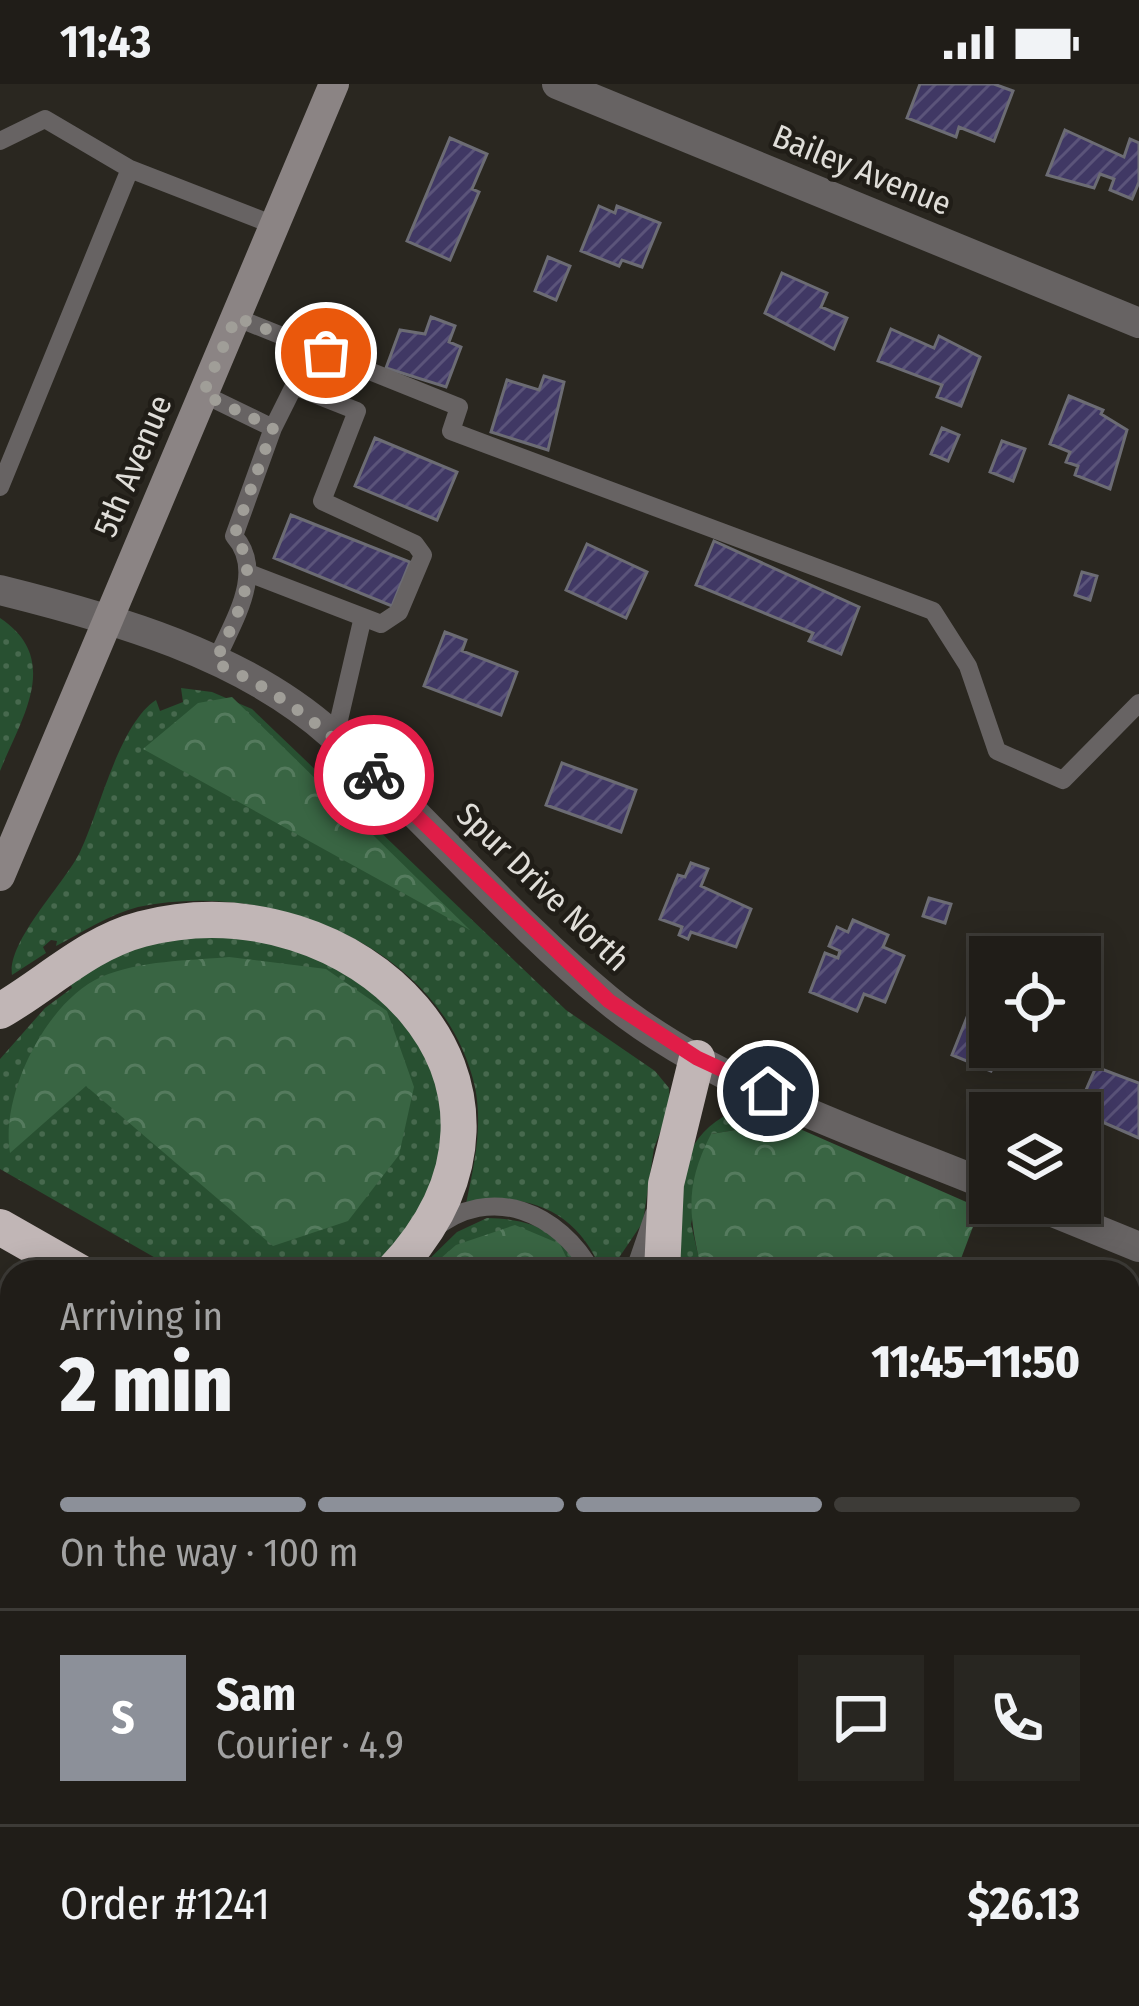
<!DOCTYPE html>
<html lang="en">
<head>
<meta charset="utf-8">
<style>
  body { margin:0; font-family:"Fira Sans Condensed",sans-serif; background:#282621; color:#f1f3f6; height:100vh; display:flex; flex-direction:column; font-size:45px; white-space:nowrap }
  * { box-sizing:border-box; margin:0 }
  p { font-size:39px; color:#a2a2a2 }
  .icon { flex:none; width:66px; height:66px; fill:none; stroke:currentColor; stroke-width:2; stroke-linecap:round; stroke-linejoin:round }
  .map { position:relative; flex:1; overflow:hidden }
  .sheet { position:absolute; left:0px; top:1176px; width:1140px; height:747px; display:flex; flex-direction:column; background:#201d18; border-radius:36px 36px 0 0; box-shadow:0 6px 30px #0003,0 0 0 3px #3d3b37 }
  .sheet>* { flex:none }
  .buttons { position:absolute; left:969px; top:852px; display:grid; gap:24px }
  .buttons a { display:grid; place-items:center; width:132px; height:132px; border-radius:0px; background:#201d18; box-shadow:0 6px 30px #0003,0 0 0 3px #3d3b37; font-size:60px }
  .pin { position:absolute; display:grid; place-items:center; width:102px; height:102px; color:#fff; margin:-51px; border:6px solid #fff; border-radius:50%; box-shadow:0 3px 12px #0007 }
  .courier { position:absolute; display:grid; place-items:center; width:120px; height:120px; margin:-60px; border:9px solid #e11d48; border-radius:50%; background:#fff; color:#222; box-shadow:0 3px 15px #0007 }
  .headline em { font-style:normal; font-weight:800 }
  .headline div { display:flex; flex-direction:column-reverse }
  .headline { display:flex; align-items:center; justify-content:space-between; height:204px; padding:0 60px }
  h1 { font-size:78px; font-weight:800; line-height:90px }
  .bar { display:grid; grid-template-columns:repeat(4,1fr); gap:18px 12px; align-content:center; height:144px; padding:0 60px }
  .bar i { height:15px; border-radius:9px; background:#3d3b37 }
  .bar .selected { background:#8c9099 }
  .bar p { grid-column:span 4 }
  .line { display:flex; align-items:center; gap:30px; padding:0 60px; border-top:3px solid #3d3b37 }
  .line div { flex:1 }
  .round { display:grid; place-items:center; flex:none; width:126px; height:126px; border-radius:0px; background:#282621 }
  .status { display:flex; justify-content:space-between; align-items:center; height:84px; padding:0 60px; background:#201d18; direction:ltr }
  .status svg { height:33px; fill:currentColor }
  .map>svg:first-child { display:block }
  .grass { fill:url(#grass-dots) }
  .forest { fill:url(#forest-crowns) }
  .building { fill:url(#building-hatch); stroke:#6c6c74; stroke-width:3 }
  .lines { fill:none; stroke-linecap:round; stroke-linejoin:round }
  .lane { stroke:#676363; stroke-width:18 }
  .street { stroke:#676363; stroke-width:30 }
  .secondary { stroke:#8b8484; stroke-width:30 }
  .highway { stroke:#c1b6b6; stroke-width:36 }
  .done { stroke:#a09e98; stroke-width:12; stroke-dasharray:0 21.6 }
  .route { stroke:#e11d48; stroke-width:15 }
  .labels { text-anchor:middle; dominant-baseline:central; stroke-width:9; stroke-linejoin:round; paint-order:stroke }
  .street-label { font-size:33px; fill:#e0ded9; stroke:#201d17 }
</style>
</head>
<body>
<div class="status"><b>11:43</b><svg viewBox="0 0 49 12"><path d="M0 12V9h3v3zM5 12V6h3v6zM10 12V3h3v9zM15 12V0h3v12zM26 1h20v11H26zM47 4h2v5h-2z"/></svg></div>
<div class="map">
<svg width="1139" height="1922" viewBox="0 0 1139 1922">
  <defs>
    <pattern id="grass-dots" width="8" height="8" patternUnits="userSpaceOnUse" patternTransform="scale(3)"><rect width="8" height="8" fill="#285031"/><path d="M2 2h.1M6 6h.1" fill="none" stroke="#47694e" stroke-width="1.8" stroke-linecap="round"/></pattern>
    <pattern id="forest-crowns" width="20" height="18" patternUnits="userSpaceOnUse" patternTransform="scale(3)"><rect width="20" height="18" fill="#396543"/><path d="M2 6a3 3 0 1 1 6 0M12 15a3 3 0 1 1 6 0" fill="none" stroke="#557b5e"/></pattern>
    <pattern id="building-hatch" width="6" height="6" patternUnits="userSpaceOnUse" patternTransform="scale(3)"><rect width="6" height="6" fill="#403864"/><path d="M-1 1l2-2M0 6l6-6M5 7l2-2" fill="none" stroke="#5b547a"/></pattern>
  </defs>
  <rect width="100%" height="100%" fill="#2a2720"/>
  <path class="grass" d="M0 534C62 575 22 633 0 687Z
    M181 604 212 608 252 625 566 926 655 987 669 1004 670 1023 654 1064 643 1138 610 1187 602 1188C578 1127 527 1106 466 1120 474 1081 483 1044 475 1003 443 861 269 795 138 823 110 830 81 849 56 862L57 857 51 856 43 863 46 869 12 891C7 857 65 799 80 768 100 726 119 640 156 616L160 627 183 618Z
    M205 847 278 857 349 888 404 931 439 996 447 1059 430 1122 392 1169 367 1188H180L0 1085V975L45 924 72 904 67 891 129 861Z
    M732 1028 784 1038 711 1050 691 1140 702 1188H679C680 1124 667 1059 732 1028Z
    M487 1134C531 1135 561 1146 582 1188H416L457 1148Z
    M0 1304 12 1311V1676L0 1671Z
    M0 1708 12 1709V1794L0 1791Z
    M1128 1862 1139 1869V1922H1081L1065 1911H1128Z
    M307 1911H926L942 1922H343Z"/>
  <path class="forest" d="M232 613 470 846 143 665 198 619Z
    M229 873 326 885 387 927 414 1003 399 1071 348 1137 273 1162 86 1002 10 1069C0 1010 47 917 101 893 141 876 187 877 229 873Z
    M784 1038 980 1124 956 1188H702C689 1132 684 1103 711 1050Z
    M515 1141 560 1160 573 1188H425L456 1161Z
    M0 1392 12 1393V1624L0 1623Z
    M1128 1516 1139 1521V1702L1128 1695Z
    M394 1911H842L861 1922H427Z"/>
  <path class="building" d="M920 0H994L1013 7 994 57 959 43 956 53 907 34Z
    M1065 46 1124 73 1130 55 1139 59V98L1132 115 1110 106 1114 95 1100 90 1094 104 1047 91Z
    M450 54 487 70 472 105 479 108 450 176 407 157Z
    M599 122 615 129 617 122 660 139 642 183 622 176 619 182 581 167Z
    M548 173 570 182 556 216 535 207Z
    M782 189 827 209 821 223 847 234 834 265 765 229Z
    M431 233 455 242 449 258 461 263 446 303 386 284 400 246 425 250Z
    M891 245 934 264 939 252 980 273 961 322 937 313 942 301 878 277Z
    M544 292 564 298 548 366 491 348 507 296 539 306Z
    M1069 312 1103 326 1101 330 1127 346 1110 405 1075 391 1078 382 1066 378 1070 368 1050 360Z
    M942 344 959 351 948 377 931 370Z
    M375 354 457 388 437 436 355 402Z
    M1002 357 1025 365 1013 397 990 388Z
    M291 431 410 478 392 522 274 474Z
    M714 457 859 523 841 570 809 557 813 549 696 501Z
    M587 460 647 488 626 534 566 506Z
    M1082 488 1097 492 1090 516 1075 511Z
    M445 548 466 556 462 567 517 588 501 631 424 602Z
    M562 679 636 706 621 748 546 721Z
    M691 779 708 785 701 802 751 825 736 863 691 848 688 855 679 851 682 843 660 835 678 791 685 793Z
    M929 814 951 820 945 839 923 832Z
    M853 836 888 851 883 863 904 872 885 918 864 910 857 927 810 908 825 869 838 874 840 867 829 862 837 843 848 848Z
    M977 908 990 913V963H1003L991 987 952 971Z
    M1096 983 1139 999V1054L1077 1027Z
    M1135 1296 1139 1298V1362L1128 1357V1312Z"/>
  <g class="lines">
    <path class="lane" d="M0 57 45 35 130 85
      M235 233 459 323 451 347 933 527 968 582 997 667 1063 696 1139 619
      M203 310 273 344 234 452C267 489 231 540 215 579
      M0 403 130 85 274 141
      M251 490 381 540 399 528 423 471 415 460 322 417 357 327 294 302 273 344
      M335 653 362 537
      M433 1146C491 1098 560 1129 592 1188
      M634 1188 654 1130"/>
    <path class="street" d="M557 0 1139 239
      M0 506C113 534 243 571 331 650 427 734 508 834 607 915 711 1001 866 1051 990 1102
      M1031 1119 1139 1163"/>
    <path class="secondary" d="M0 792 334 0
      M0 1838 12 1842
      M218 1911 251 1922"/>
    <path class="highway" d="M0 927C47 900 88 859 142 845 353 790 572 1000 392 1188
      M0 1143 79 1188
      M662 1188 666 1100 697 974
      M0 1247 12 1254
      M0 1690 12 1692
      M1128 1797 1139 1805
      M1128 1828 1139 1835
      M953 1911 971 1922
      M1011 1911 1027 1922"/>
  </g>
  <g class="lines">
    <path class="done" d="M326 269 236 233 203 310 273 344 234 452C266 489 231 540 215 579 277 605 327 646 374 691"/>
    <path class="route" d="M374 691 609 917 697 974 768 1007"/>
  </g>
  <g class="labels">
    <g class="street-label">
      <text transform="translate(862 86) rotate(22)">Bailey Avenue</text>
      <text transform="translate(133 382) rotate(-67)">5th Avenue</text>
      <text transform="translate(543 803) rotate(44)">Spur Drive North</text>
    </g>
  </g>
</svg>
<div class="buttons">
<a><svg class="icon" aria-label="locate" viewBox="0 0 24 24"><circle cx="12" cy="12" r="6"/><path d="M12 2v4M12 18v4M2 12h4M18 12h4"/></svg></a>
<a><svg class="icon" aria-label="layers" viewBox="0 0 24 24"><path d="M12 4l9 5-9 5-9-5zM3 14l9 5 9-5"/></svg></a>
</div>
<div class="pin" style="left:326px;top:269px;background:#ea580c"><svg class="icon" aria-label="bag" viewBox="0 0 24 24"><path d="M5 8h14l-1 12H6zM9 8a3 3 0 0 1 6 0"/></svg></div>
<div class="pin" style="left:768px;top:1007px;background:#1f2937"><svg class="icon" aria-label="home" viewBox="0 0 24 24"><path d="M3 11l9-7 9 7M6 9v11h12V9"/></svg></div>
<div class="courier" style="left:374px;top:691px"><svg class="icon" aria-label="bike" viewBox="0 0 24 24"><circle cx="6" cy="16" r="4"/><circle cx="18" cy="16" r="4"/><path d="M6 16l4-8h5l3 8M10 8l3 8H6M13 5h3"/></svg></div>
<section class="sheet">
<div class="headline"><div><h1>2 min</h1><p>Arriving in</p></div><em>11:45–11:50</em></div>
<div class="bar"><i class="selected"></i><i class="selected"></i><i class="selected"></i><i></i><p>On the way · 100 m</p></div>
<div class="line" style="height:216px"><b class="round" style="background:#8c9099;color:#fff">S</b><div><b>Sam</b><p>Courier · 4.9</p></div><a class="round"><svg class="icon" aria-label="chat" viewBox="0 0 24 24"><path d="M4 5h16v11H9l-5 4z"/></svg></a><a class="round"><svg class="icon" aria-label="phone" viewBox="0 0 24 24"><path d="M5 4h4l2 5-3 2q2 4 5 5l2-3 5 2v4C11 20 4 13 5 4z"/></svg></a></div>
<div class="line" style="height:156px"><div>Order #1241</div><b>$26.13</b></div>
</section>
</div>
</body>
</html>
